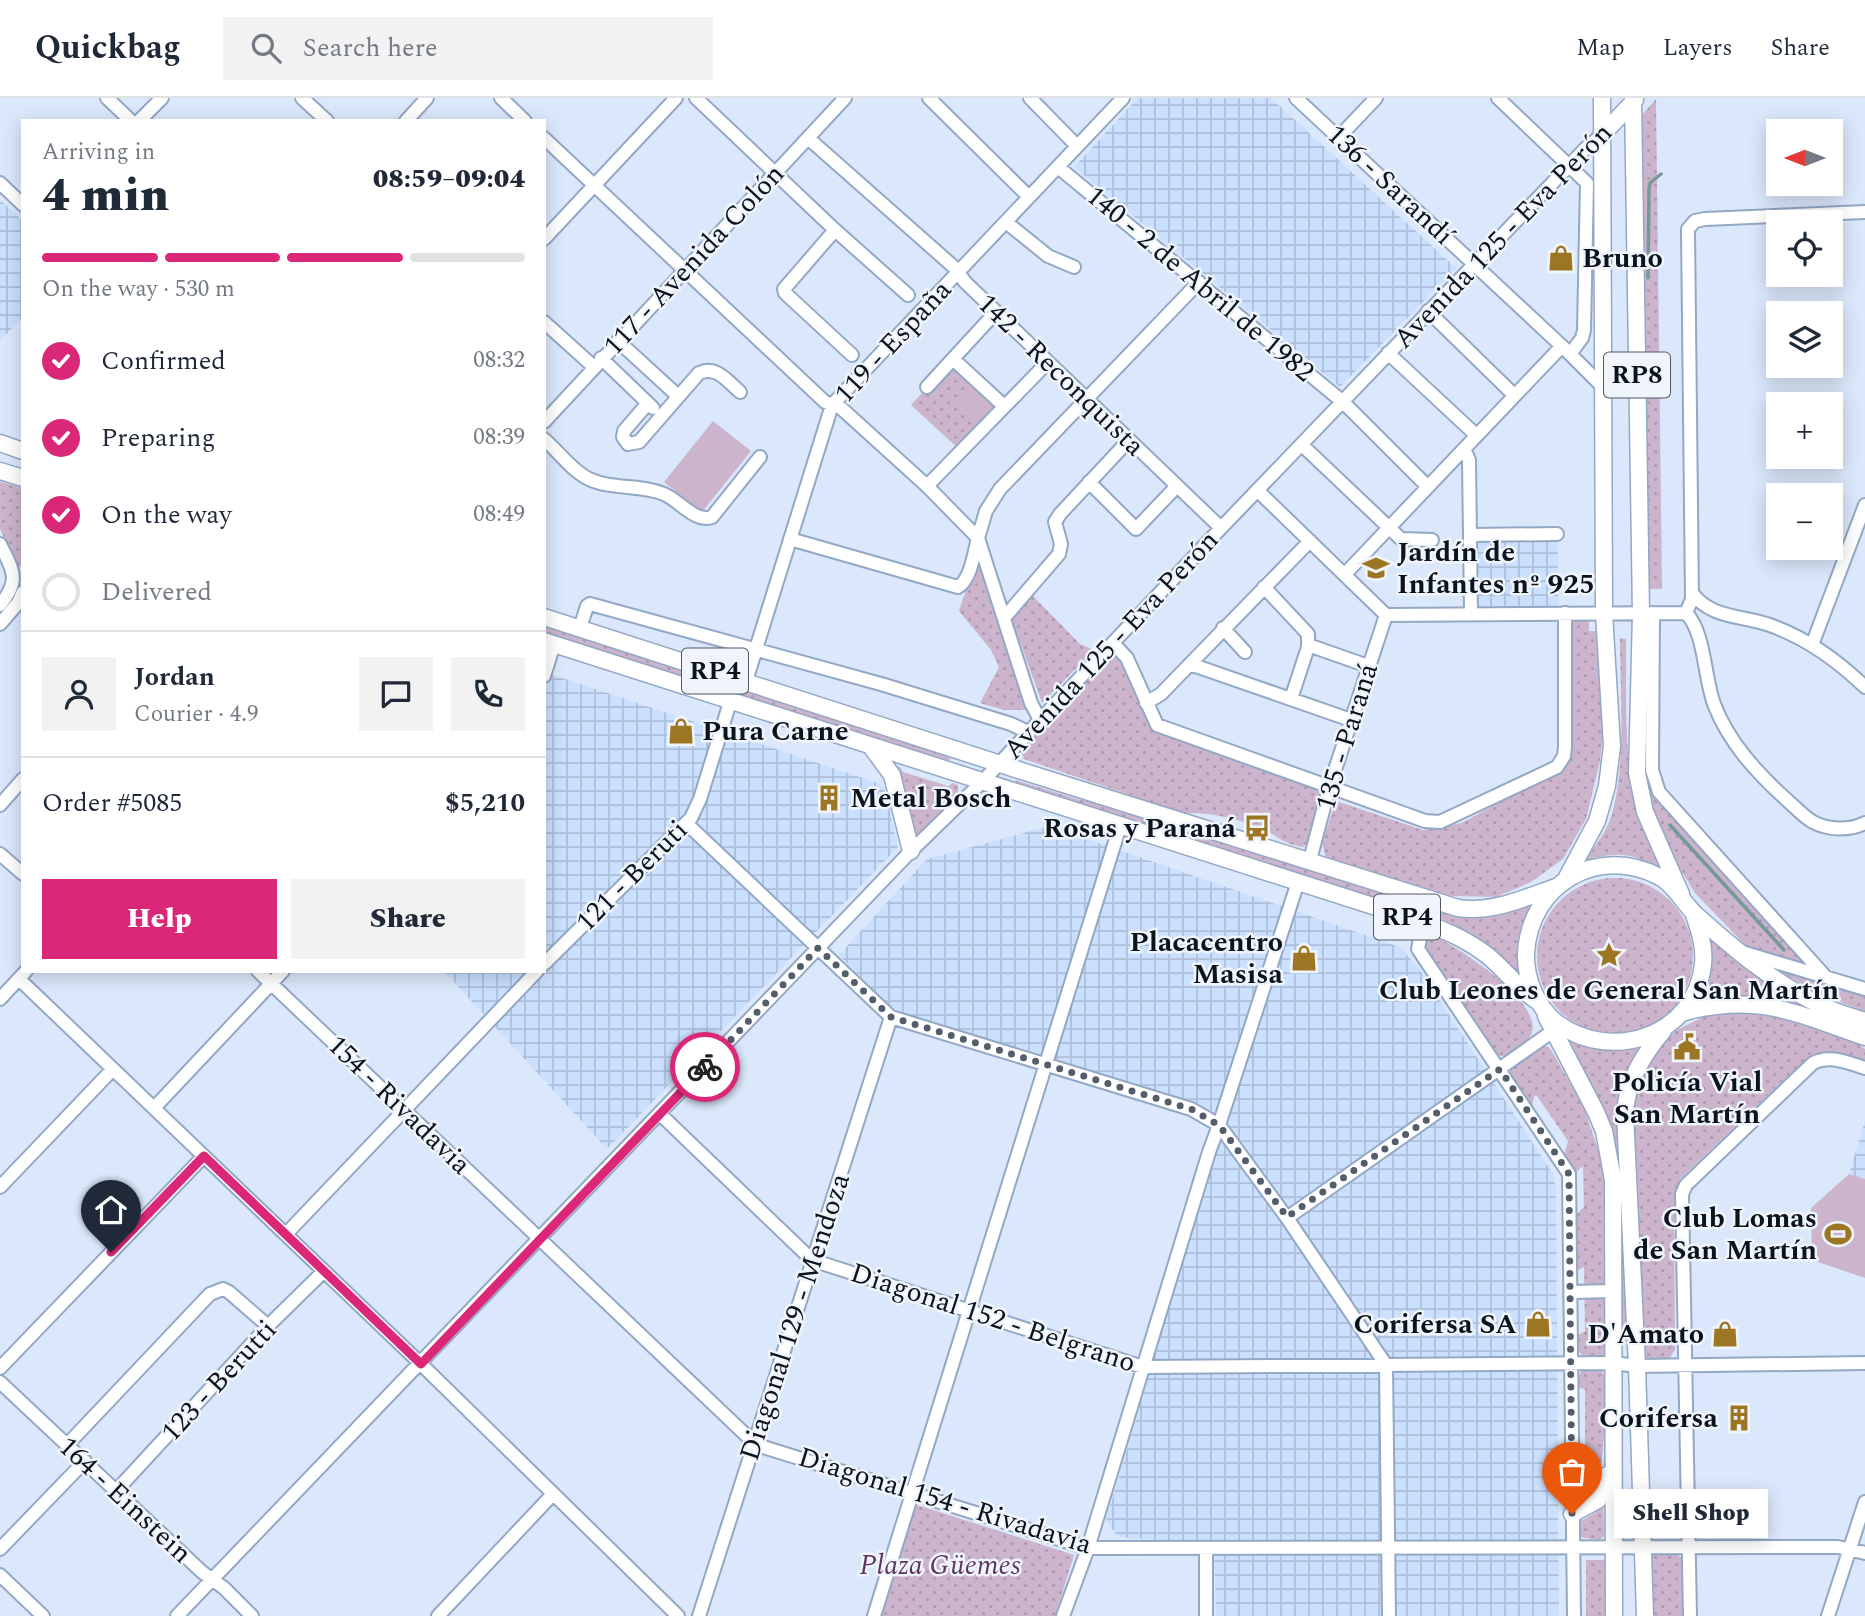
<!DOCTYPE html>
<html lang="en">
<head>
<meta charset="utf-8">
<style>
  body { margin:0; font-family:Spectral,serif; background:#f2f2f3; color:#1f2937; height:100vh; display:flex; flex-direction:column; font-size:26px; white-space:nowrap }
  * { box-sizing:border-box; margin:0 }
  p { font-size:23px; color:#747a83 }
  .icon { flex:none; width:38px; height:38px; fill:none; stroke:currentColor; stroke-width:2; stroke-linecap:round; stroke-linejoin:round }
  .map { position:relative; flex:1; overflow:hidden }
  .details { position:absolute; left:21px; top:21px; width:525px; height:854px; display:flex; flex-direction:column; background:#fff; border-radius:0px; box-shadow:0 4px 18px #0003 }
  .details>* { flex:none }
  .needle { width:46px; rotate:270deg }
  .buttons { position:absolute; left:1766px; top:21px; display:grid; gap:14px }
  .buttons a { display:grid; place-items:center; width:77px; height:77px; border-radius:0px; background:#fff; box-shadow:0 4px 18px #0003; font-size:35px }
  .pin { position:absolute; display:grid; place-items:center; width:60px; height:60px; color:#fff; margin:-72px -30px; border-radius:50% 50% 50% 0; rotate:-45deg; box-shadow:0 0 7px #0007 }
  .pin .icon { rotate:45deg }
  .courier { position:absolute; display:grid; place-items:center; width:70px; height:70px; margin:-35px; border:5px solid #db2777; border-radius:50%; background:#fff; color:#222; box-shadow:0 2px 9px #0007 }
  .bubble { position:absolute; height:49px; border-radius:0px; background:#fff; box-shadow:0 4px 18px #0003; font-size:23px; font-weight:800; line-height:49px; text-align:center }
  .headline em { font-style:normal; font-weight:800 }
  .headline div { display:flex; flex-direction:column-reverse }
  .headline { display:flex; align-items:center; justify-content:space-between; height:119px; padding:0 21px }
  h1 { font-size:46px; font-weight:800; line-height:52px }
  .bar { display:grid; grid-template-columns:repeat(4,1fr); gap:10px 7px; align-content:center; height:84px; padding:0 21px }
  .bar i { height:9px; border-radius:5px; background:#e0e1e3 }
  .bar .on { background:#db2777 }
  .bar p { grid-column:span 4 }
  .line { display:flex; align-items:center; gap:18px; padding:0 21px; border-top:2px solid #e0e1e3 }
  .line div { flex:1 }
  .round { display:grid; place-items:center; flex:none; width:74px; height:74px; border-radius:0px; background:#f2f2f3 }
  ol { padding:0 21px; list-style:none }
  li { display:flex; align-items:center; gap:21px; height:77px }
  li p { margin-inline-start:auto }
  li .icon { padding:7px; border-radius:50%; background:#db2777; color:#fff; stroke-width:4 }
  li:last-child { color:#747a83 }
  li i { width:38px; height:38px; border:4px solid #e0e1e3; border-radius:50% }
  .action { display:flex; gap:14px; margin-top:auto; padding:14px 21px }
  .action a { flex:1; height:80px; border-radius:0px; background:#db2777; color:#fff; font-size:28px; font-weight:800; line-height:80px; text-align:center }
  .action a+a { background:#f2f2f3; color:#1f2937 }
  header { display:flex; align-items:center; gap:42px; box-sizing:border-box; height:98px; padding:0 35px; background:#fff; border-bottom:2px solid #e0e1e3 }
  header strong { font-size:33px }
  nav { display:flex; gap:38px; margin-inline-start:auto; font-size:24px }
  .search { width:490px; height:63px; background:#f2f2f3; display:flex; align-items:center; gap:18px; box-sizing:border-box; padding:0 24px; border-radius:0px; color:#747a83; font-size:26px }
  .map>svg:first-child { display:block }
  .industrial { fill:url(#industrial-grid) }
  .grass { fill:url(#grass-dots) }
  .garden { fill:#ccb4cc }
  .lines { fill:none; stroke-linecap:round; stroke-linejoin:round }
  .stream { stroke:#739a99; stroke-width:3.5 }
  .minor-casing { stroke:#93a8c4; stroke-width:16 }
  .major-casing { stroke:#93a8c4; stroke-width:19 }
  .minor { stroke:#fff; stroke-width:12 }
  .major { stroke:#fff; stroke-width:16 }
  .done { stroke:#545e6b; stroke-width:7; stroke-dasharray:0 12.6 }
  .route { stroke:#db2777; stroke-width:9 }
  .labels { text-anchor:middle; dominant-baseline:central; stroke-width:5; stroke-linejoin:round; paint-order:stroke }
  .shield { fill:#f0f5fb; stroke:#505760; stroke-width:2 }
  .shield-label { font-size:26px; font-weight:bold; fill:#0b131d }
  .street-label { font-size:28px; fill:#0b131d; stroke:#f0f5fb }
  .poi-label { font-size:28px; font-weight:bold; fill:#0b131d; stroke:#f0f5fb; text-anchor:end }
  .park-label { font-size:28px; font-style:italic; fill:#5e355f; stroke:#f0f5fb }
</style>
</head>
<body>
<header>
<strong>Quickbag</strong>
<div class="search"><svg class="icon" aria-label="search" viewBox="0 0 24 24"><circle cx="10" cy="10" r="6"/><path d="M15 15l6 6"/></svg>Search here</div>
<nav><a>Map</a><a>Layers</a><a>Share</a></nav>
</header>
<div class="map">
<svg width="1865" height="1518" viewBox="0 0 1865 1518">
  <defs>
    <pattern id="industrial-grid" width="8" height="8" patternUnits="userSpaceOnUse" patternTransform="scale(1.75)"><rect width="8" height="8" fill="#cbe0fe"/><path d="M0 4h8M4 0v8" fill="none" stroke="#adbfd9"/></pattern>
    <pattern id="grass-dots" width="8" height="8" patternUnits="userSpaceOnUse" patternTransform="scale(1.75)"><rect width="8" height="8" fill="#ccb4cc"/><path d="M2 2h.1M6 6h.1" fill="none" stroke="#ae9aaf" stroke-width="1.8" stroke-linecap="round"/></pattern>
  </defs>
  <rect width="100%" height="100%" fill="#dbe8fb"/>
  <path class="industrial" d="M1138 0H1271L1456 170 1340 289 1074 69Z
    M0 102 23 123V219L0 243Z
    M1558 443V509L1478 510V444Z
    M544 574 878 685 885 691 898 749 607 1051 444 873H544Z
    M1049 728 1400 849 1420 872 1553 1076 1556 1090 1559 1518H1216L1214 1446 1118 1439 1106 1422 1226 1018 893 912 839 857 927 761Z
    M1865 1023V1081L1849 1076Z"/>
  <path class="grass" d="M1656 1 1662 491H1647L1640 19Z
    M953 261 1004 308 961 353 911 307Z
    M0 384 23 390V472L17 466 0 431Z
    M979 454 1029 612H1004L980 605 999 569 991 552 959 513Z
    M1032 497 1080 546 1094 552 1042 605 1012 522Z
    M1572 522H1589V533H1599L1603 636 1600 663 1586 721 1563 761 1531 784 1496 799 1451 798 1326 760 1322 745 1336 703 1423 732 1462 725 1562 670 1571 641Z
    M544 527 902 639 952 661 947 662 544 535Z
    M1644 534 1648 673 1650 690 1659 705 1802 861 1800 865 1745 847 1695 795 1662 741 1645 691Z
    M1620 540 1626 541C1627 608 1621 677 1647 741 1652 752 1659 764 1665 775 1637 755 1617 752 1584 763 1594 750 1604 737 1610 722 1627 673 1620 593 1620 540Z
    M1113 555C1139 574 1133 615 1161 632L1302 682 1320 692C1324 709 1316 739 1303 749 1283 746 1279 739 1263 731 1238 720 1210 714 1183 715L1024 661 1020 651Z
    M899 668 903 674 948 688 953 685 958 687V695L918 738H913L895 672Z
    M1015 682 1077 701 1108 707 1482 817 1506 815 1532 805C1518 831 1512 854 1523 882 1499 854 1472 835 1438 819L1018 687Z
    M1537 858a78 78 0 1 1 156 0a78 78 0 1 1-156 0Z
    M1708 834 1865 928V933L1698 904Z
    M1433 837C1457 849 1565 916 1523 946 1515 952 1509 959 1499 958L1425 849 1426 841Z
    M1772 868 1865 899V913L1815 895Z
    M1734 912 1771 917 1855 944 1865 951V964C1834 961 1816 953 1790 976L1680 1081 1674 1101 1675 1252 1669 1261 1648 1262 1644 1259 1628 1036 1638 976 1665 943 1677 932 1701 920Z
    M1563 937 1619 950 1647 946 1627 975 1619 994 1618 1035 1623 1094 1627 1247H1623L1619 1102 1593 993Z
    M1541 947 1549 949 1554 957 1584 1009 1602 1064 1606 1094V1258H1583C1578 1252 1574 1246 1576 1238L1585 1233 1584 1169 1576 1173V1117L1584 1109 1583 1068 1574 1076 1564 1057 1568 1043 1537 998H1534L1532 1009 1510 975V970Z
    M1596 1270 1602 1273 1605 1279C1605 1307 1607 1386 1587 1404H1576L1575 1396 1585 1390V1291L1575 1289C1576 1282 1578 1276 1584 1271Z
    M905 1403 1074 1457 1055 1518H869Z
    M1603 1405 1604 1438 1600 1442 1579 1439 1577 1425 1595 1415Z
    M1653 1454H1674L1683 1461 1684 1518H1649L1650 1457Z
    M1586 1462H1608L1609 1518H1586Z"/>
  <path class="garden" d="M967 293 990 315 980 326 957 304Z
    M713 323 751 353 702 414 664 384Z
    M1849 1076 1865 1081V1180L1812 1162 1811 1110Z"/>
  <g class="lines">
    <path class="stream" d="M1648 180 1649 91 1650 85 1661 76
      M1670 727 1784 852"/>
    <g class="minor-casing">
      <path id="minor" d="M107 0 131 23
        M302 0 327 23
        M501 0 525 23
        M696 0 835 132 908 197
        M929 0 1029 99
        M1030 0 1077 48
        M1296 0 1566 252 1605 291
        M1498 0 1587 85 1584 232 1582 240 1570 256
        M139 23 162 0
        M406 23 427 0
        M1339 39 1376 0
        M544 40 825 304 841 310 927 388 978 440C974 455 971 481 958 489L790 441
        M808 40 955 170 965 184 1221 430
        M1058 69 1343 304 1428 389
        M0 85 23 107
        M1865 114 1705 121 1695 123 1688 131 1692 501 1686 515C1705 534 1704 579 1714 606 1729 645 1757 675 1788 703 1796 710 1804 719 1813 724 1828 732 1849 733 1865 725
        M1006 124 1048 158 1074 169
        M835 132 784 191 785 195 852 257
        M544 141 676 0
        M1428 213 1514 297
        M544 224 594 269
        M618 243 678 298
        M1388 255 1476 337
        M601 260 653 310
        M953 261 1004 308
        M927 289 996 214
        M648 305 624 333 623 339 628 346 639 344 699 275C717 267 727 283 740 294
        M544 324 845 0
        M544 341C558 353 572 373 589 381 612 392 641 386 664 396 679 402 695 425 712 419L760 359
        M1302 347 1401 441 1432 442
        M1464 351 1469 362 1471 515
        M1089 384 1136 431 1177 388
        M927 388 1048 264
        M1257 392 1386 517 1686 515
        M1471 437 1557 436
        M0 446C13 473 21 481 0 507
        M1345 476 1562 248
        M1264 489 1308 536V549L1291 601
        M1692 495C1712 522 1746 517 1775 529 1809 542 1839 564 1865 589
        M1653 516 1652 672 1659 694 1824 877
        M1004 520 1059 456 1061 446 1055 424 1060 416 1129 342
        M0 526 18 505 23 494
        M580 530 587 508 590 506 881 586 1011 626 1028 634
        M1223 530 1245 554
        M1113 545 1127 560 1157 627 1425 723 1440 724 1557 669 1564 658 1565 649V515
        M1812 547 1865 407
        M1308 549 1311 548 1368 568
        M1190 566 1310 443
        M544 578 554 546
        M746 583 832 307 1123 0
        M1146 605 1161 596 1190 566 1351 622
        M1040 622 1031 605 978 440 986 413 1000 391 1199 184
        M0 707 23 681
        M686 725 891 919 1191 1011 1219 1027 1287 1120 1386 1267 1389 1518
        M0 756 23 776
        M1310 762 1329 690 1386 517
        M1423 824 1418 851 1569 1076 1574 1518
        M1742 854 1865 891
        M544 866 691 720 700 701 731 601
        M258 873 749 1340 763 1349 1088 1450 1838 1449 1865 1455
        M19 881 421 1266 678 1518
        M0 901 26 873
        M154 1010 283 873
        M660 1016 812 1162 1143 1269 1613 1265 1637 1268 1865 1265
        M0 1089 113 971
        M1287 1120 1553 933
        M286 1136 537 873
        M1571 1194 1613 1193
        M0 1270 204 1058
        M0 1284 202 1474 224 1490 252 1518
        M67 1347 210 1196 223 1191 229 1194 268 1228
        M116 1393 268 1228 323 1174
        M0 1451 85 1363
        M1206 1451V1518
        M0 1477 43 1518
        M177 1518 911 753 982 684 1221 430 1586 50 1602 37
        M438 1518 553 1396
        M699 1518 891 919
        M874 1518 1120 728
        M1063 1518 1088 1450 1209 1054 1219 1027 1298 784
        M1690 1518 1682 1096 1686 1087 1813 965C1830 956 1848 965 1865 970
        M1828 1518 1865 1404"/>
    </g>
    <g class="major-casing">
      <path id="major" d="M1633 0 1641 516 1637 675 1645 714 1681 796
        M1602 37 1635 2
        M0 345 23 353
        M0 373 23 380
        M544 519 1025 674 1458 810C1493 815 1524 800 1556 789
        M544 543 1423 824C1446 833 1468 842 1488 858 1505 872 1518 890 1537 903
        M872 650 892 677 911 753
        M1566 781 1597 723 1607 688 1612 648 1604 515 1602 0
        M1693 814C1699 831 1705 848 1703 866 1696 937 1612 966 1557 925 1537 909 1525 881 1526 855 1530 786 1598 746 1660 779 1676 788 1683 805 1696 817 1733 850 1775 886 1820 907 1834 914 1850 918 1865 923
        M1681 915C1757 894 1795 915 1865 939
        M1546 918 1596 1014 1604 1033 1613 1082 1614 1518
        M1572 1416 1598 1402 1607 1377
        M1645 1518 1637 1268 1625 1015C1627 983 1643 957 1663 933"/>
    </g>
    <use href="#minor" class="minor"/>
    <use href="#major" class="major"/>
  </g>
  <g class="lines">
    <path class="done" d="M705 969 818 850 891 919 1191 1011 1219 1027 1287 1119 1500 971 1569 1076 1572 1416"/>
    <path class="route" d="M111 1154 204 1058 421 1266 705 969"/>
  </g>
  <defs>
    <g id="shop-bare" transform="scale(2.1)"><path d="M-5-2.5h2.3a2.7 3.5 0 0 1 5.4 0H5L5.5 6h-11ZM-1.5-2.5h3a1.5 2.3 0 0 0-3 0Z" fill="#9d7623" stroke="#f0f5fb" stroke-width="2.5" paint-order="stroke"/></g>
    <g id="school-bare" transform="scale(2.1)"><path d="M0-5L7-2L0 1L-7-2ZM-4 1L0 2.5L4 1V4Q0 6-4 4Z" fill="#9d7623" stroke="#f0f5fb" stroke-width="2.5" paint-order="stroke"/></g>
    <g id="building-bare" transform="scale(2.1)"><path d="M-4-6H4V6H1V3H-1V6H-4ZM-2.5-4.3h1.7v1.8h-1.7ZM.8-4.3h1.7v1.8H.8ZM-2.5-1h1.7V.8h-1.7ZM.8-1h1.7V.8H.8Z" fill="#9d7623" stroke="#f0f5fb" stroke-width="2.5" paint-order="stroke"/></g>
    <g id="bus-bare" transform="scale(2.1)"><path d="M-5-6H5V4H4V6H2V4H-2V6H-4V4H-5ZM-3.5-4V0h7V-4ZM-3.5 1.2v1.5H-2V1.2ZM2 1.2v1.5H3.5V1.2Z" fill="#9d7623" stroke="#f0f5fb" stroke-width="2.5" paint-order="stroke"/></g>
    <g id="sight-bare" transform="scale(2.1)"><path d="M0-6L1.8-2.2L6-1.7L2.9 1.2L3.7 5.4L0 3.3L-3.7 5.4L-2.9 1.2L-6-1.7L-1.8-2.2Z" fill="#9d7623" stroke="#f0f5fb" stroke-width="2.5" paint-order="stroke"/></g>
    <g id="civic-bare" transform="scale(2.1)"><path d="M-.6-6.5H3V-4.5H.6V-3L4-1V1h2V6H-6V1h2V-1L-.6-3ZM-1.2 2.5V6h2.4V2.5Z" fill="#9d7623" stroke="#f0f5fb" stroke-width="2.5" paint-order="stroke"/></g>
    <g id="stadium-bare" transform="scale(2.1)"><path d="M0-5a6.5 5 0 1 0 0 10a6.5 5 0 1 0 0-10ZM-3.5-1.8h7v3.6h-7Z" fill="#9d7623" stroke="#f0f5fb" stroke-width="2.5" paint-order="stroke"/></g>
  </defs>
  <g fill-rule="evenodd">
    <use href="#shop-bare" x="1561" y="160"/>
    <use href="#school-bare" x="1376" y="470"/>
    <use href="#shop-bare" x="681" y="633"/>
    <use href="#building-bare" x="829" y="700"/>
    <use href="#bus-bare" x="1257" y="730"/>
    <use href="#sight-bare" x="1609" y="857"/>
    <use href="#shop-bare" x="1304" y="860"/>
    <use href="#civic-bare" x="1687" y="949"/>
    <use href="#stadium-bare" x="1838" y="1136"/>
    <use href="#shop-bare" x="1538" y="1226"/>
    <use href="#shop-bare" x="1725" y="1236"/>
    <use href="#building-bare" x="1739" y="1320"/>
  </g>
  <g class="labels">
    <g class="shield">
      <rect x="1604" y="254.5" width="66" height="45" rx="5"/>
      <rect x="682" y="550.5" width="66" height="45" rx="5"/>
      <rect x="1374" y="796.5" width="66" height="45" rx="5"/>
    </g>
    <g class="shield-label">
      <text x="1637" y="277">RP8</text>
      <text x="715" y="573">RP4</text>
      <text x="1407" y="819">RP4</text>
    </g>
    <g class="street-label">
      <text transform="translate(1390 87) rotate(43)">136 - Sarandí</text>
      <text transform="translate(1503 138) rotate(-46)">Avenida 125 - Eva Perón</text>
      <text transform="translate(694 162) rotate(-47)">117 - Avenida Colón</text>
      <text transform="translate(1200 186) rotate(40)">140 - 2 de Abril de 1982</text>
      <text transform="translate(893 244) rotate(-47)">119 - España</text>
      <text transform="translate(1061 277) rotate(44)">142 - Reconquista</text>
      <text transform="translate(1111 547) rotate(-47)">Avenida 125 - Eva Perón</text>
      <text transform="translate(1347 639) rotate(-73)">135 - Paraná</text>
      <text transform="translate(632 778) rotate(-45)">121 - Beruti</text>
      <text transform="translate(399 1007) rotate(44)">154 - Rivadavia</text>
      <text transform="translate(795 1219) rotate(-72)">Diagonal 129 - Mendoza</text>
      <text transform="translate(993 1220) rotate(18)">Diagonal 152 - Belgrano</text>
      <text transform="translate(219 1283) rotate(-47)">123 - Berutti</text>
      <text transform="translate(125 1402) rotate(43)">164 - Einstein</text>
      <text transform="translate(945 1403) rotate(17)">Diagonal 154 - Rivadavia</text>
    </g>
    <g class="poi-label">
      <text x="1582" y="160" text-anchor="start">Bruno</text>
      <text x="1397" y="454" text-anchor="start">Jardín de<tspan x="1397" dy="32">Infantes nº 925</tspan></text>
      <text x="702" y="633" text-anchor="start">Pura Carne</text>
      <text x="850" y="700" text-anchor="start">Metal Bosch</text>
      <text x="1236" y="730">Rosas y Paraná</text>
      <text x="1283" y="844">Placacentro<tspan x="1283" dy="32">Masisa</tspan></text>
      <text x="1609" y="892" text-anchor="middle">Club Leones de General San Martín</text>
      <text x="1687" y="984" text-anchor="middle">Policía Vial<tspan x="1687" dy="32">San Martín</tspan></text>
      <text x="1817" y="1120">Club Lomas<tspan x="1817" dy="32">de San Martín</tspan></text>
      <text x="1517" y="1226">Corifersa SA</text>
      <text x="1704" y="1236">D'Amato</text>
      <text x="1718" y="1320">Corifersa</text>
    </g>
    <g class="park-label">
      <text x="940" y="1467">Plaza Güemes</text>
    </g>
  </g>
</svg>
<div class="buttons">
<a><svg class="needle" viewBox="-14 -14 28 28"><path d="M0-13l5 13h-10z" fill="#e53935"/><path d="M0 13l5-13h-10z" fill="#747a83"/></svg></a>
<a><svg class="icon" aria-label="locate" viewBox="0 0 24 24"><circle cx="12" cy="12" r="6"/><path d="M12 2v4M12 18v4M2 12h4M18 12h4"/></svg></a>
<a><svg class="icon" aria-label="layers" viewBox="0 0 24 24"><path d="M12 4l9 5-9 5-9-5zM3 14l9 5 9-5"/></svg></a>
<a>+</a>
<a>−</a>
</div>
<div class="pin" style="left:1572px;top:1416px;background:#ea580c"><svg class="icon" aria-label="bag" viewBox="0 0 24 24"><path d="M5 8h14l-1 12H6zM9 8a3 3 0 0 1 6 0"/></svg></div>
<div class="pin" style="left:111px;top:1154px;background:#1f2937"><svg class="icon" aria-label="home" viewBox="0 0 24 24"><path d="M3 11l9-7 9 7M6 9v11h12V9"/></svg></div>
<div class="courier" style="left:705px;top:969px"><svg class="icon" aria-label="bike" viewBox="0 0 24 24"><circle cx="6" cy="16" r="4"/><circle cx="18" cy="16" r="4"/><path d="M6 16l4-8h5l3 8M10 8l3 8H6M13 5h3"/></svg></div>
<div class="bubble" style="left:1614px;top:1391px;width:154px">Shell Shop</div>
<section class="details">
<div class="headline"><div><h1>4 min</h1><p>Arriving in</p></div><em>08:59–09:04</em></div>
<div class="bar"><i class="on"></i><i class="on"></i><i class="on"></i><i></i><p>On the way · 530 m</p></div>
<ol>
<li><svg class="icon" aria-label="check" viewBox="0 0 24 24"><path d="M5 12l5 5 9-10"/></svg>Confirmed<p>08:32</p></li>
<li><svg class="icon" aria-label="check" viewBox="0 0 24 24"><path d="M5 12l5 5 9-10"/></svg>Preparing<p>08:39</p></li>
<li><svg class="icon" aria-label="check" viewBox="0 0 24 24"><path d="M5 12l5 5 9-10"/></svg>On the way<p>08:49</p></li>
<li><i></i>Delivered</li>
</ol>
<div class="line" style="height:126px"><a class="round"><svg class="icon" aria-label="person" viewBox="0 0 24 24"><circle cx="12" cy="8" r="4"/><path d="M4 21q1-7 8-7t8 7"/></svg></a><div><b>Jordan</b><p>Courier · 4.9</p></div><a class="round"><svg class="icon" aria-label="chat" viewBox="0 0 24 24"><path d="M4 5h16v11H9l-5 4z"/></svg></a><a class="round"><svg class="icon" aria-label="phone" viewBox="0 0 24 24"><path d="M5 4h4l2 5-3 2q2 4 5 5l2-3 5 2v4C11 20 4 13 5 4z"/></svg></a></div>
<div class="line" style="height:91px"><div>Order #5085</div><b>$5,210</b></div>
<div class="action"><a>Help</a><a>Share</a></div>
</section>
</div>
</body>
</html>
